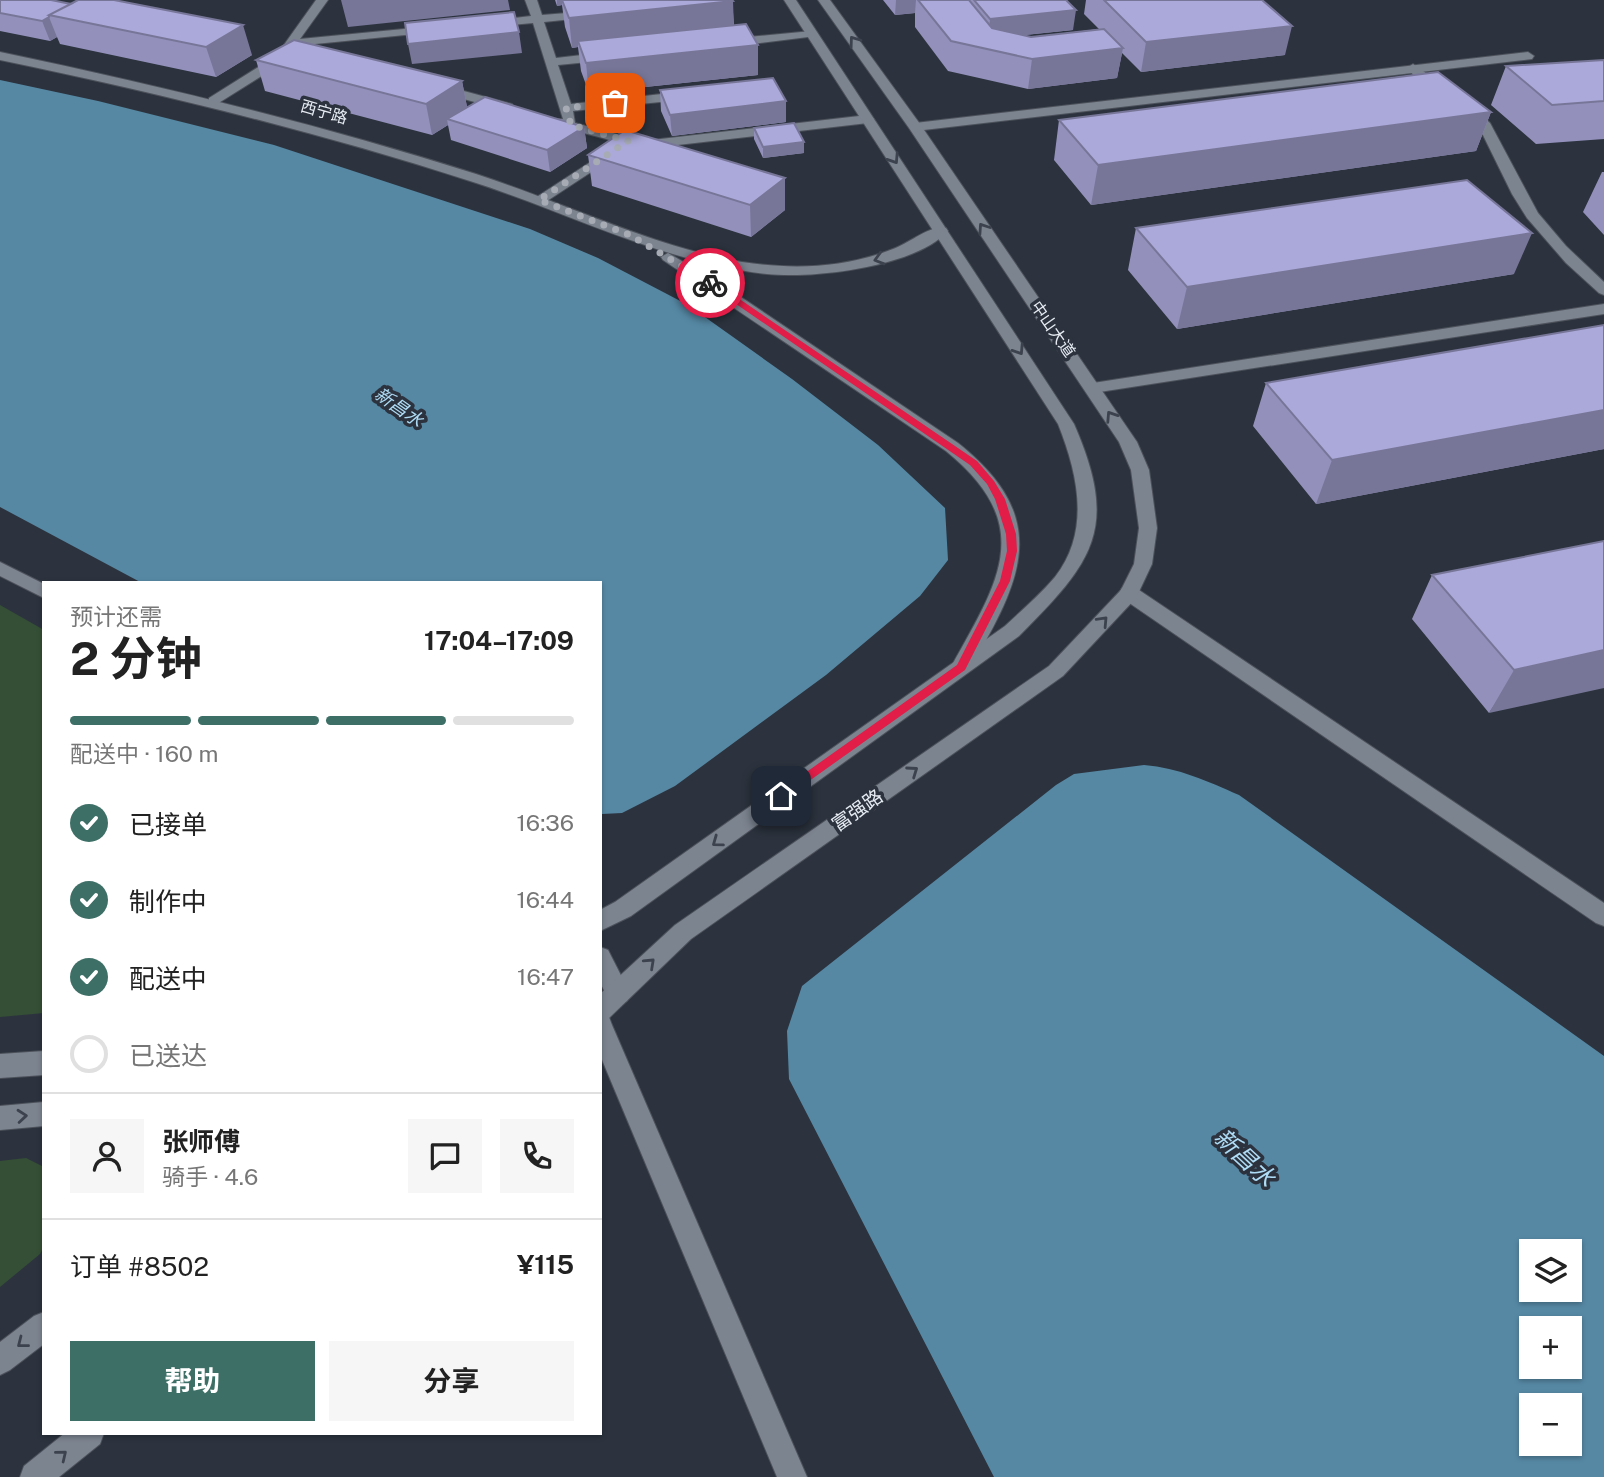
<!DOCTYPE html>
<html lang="zh">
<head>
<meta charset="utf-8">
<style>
  body { margin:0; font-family:"Public Sans","Noto Sans SC",sans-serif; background:#f6f6f6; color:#222; height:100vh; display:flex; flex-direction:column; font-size:26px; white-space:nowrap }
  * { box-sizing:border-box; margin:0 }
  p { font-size:23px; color:#767676 }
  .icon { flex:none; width:38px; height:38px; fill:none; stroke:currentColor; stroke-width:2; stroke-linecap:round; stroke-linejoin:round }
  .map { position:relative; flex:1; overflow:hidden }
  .panel { position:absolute; left:42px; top:581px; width:560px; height:854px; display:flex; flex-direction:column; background:#fff; border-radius:0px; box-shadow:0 2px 5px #0004 }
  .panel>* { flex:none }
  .controls { position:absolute; left:1519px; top:1239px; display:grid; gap:14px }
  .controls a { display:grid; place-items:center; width:63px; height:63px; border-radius:0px; background:#fff; box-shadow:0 2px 5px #0004; font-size:35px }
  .pin { position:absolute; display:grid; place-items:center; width:60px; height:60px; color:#fff; margin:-30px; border-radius:14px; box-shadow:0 4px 10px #0006 }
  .courier { position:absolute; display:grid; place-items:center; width:70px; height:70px; margin:-35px; border:5px solid #e11d48; border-radius:50%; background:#fff; color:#222; box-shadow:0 2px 9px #0007 }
  .overview em { font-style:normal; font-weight:700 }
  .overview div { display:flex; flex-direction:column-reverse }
  .overview { display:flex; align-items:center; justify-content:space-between; height:119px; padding:0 28px }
  h1 { font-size:46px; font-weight:700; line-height:52px }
  .bar { display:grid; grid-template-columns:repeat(4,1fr); gap:10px 7px; align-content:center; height:84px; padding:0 28px }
  .bar i { height:9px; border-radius:5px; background:#e0e0e0 }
  .bar .on { background:#3d6f66 }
  .bar p { grid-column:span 4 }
  .line { display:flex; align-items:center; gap:18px; padding:0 28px; border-top:2px solid #e0e0e0 }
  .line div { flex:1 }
  .round { display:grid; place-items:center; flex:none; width:74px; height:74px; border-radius:0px; background:#f6f6f6 }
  ol { padding:0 28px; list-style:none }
  li { display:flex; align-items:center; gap:21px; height:77px }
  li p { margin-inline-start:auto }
  li .icon { padding:7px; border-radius:50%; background:#3d6f66; color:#fff; stroke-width:4 }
  li:last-child { color:#767676 }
  li i { width:38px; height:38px; border:4px solid #e0e0e0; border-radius:50% }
  .cta { display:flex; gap:14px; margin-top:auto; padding:14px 28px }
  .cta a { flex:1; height:80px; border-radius:0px; background:#3d6f66; color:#fff; font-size:28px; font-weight:700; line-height:80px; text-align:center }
  .cta a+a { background:#f6f6f6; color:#222 }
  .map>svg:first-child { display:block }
  .green { fill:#354f36 }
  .water { fill:#5688a4; fill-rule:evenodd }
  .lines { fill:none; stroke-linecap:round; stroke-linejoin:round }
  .service-casing { stroke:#4c515a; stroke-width:2 }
  .minor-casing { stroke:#4c515a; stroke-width:2 }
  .tertiary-casing { stroke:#4c515a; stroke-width:2 }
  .secondary-casing { stroke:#4c515a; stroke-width:2 }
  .service { fill:#7c8490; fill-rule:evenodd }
  .minor { fill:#7c8490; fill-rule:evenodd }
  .tertiary { fill:#7c8490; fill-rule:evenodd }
  .secondary { fill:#7c8490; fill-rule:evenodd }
  .wall { fill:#9391bb }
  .shaded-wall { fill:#787698 }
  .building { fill:#aba9d9; stroke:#787698; stroke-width:2 }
  .oneway { stroke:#3c434e }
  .route { fill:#e11d48 }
  .done { stroke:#a6abb4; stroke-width:7; stroke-dasharray:0 12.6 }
  .labels { text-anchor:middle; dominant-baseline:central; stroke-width:7; stroke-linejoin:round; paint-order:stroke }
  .far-street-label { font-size:16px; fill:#e7ecf3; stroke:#2c333e }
  .far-water-label { font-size:18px; font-style:italic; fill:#aedbf5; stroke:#2c333e }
  .street-label { font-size:19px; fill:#e7ecf3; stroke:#2c333e }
  .near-water-label { font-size:24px; font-style:italic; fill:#aedbf5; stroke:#2c333e }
</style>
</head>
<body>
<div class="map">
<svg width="1604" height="1477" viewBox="0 0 1604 1477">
  <rect width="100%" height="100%" fill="#2c333e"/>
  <path class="green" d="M0 605 44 630V1013L0 1017Z
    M26 1158 44 1167V1246L40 1254 0 1287V1161Z"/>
  <path class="water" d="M0 80 98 101 274 145 530 229 598 258 688 305 792 379 878 445 945 508 948 560 920 596 826 675 675 786 622 813 602 814 600 583H142L0 507Z
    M1144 765C1179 768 1207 781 1239 795L1604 1056V1477H994L789 1079 787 1031 802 986 1056 785 1074 774ZM1531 1251H1570V1290H1531ZM1531 1328H1570V1367H1531ZM1531 1405H1570V1444H1531Z"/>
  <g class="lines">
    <g class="service-casing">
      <path id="service" d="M316 0H328L300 39 435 26 441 29 435 32 295 46 284 62 217 104H209V98L276 56Z
        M525 0H537L542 15 592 11 598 14 592 17 544 22 556 58 608 52 614 56 608 60 558 65 571 104 689 91 695 95 689 99 573 111 575 123 643 141 868 115 874 119 868 123 643 149 554 125V119H563L533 23 488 27 482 24 488 21 531 16Z
        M812 31 816 32V36L727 47 721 43 727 39Z
        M1413 64 1464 100 1490 123 1538 213 1566 246 1604 282V295L1599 293 1566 263 1527 218 1512 194 1480 129 1409 71 1407 68Z
        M438 84 512 104 514 107 508 111 434 91V85Z
        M612 148 619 152 617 155 544 203 539 204 532 200Z
        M1604 304V314L1093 393 1085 388 1093 383Z
        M1129 586 1136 588 1604 903V926L1596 923 1122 598 1119 593 1122 588Z
        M600 1014 609 1017 612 1025 807 1477H777L600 1055Z"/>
    </g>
    <g class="minor-casing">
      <path id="minor" d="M1528 52 1534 56 1532 59 915 131 909 127 915 123Z"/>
    </g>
    <g class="tertiary-casing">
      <path id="tertiary" d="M0 52C161 86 319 124 476 174 563 202 653 247 742 262 793 270 845 268 893 249 908 244 931 224 946 228L948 231C915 267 814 279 767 274 664 263 568 212 470 181 315 131 159 93 0 60Z
        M668 253 720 283 958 443C1055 520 1020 582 968 672L961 674 954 672 951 667C998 582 1038 526 946 451L663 260 661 257Z
        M0 562 44 584V598L0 576Z
        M600 947 608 950 630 993 627 1001 618 1004 609 1001 600 982Z
        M44 1051V1075L0 1078V1054Z
        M44 1102V1126L0 1130V1106Z"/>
    </g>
    <g class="secondary-casing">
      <path id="secondary" d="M784 0H796L1074 424C1120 529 1093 562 1019 636L631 916 600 931V910L615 902 1005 626C1022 610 1040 595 1055 577 1091 531 1078 474 1058 424Z
        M818 0H830L920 124 1137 442 1149 470 1157 528 1152 564 1136 598 1063 676 691 939 609 1018 600 1021V994L675 925 1049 666 1121 590 1134 564 1139 528 1131 470 1119 442 909 128Z
        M44 1312V1344L10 1370 0 1375V1342L34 1316Z
        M65 1433H104L100 1444 59 1477H20L24 1466Z"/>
    </g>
    <use href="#service" class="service"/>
    <use href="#minor" class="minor"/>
    <use href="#tertiary" class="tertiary"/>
    <use href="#secondary" class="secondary"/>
  </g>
  <path class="wall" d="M0 0 252 55 216 77 60 44 57 37 50 41 0 31Z
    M555 0H732L734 25 758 45V75L589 93 581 71 578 47 572 48 565 27 562 5 557 6Z
    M883 0H1066L1073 30 1024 35 1031 37 1099 29 1084 14 1086 0H1262L1285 55 1141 72 1122 53 1117 78 1028 89 948 71 915 27V13L895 15Z
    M256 60 462 81 467 107 584 127 587 148 550 172 451 140 448 125 432 135 265 91Z
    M1604 60V139L1536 144 1491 105 1506 66Z
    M660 90 786 101V122L672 136 661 111Z
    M1491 112 1476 151 1091 205 1054 160 1059 120Z
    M754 128 804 153 763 158 754 139Z
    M588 155 785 210 751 237 592 186Z
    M1602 172H1604V235L1583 212Z
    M1136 228 1514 274 1177 329 1128 270Z
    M1604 325V449L1316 504 1253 426 1266 383Z
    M1604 541 1489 713 1412 619 1432 575Z"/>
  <path class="shaded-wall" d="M341 0H508L510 10 348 27Z
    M557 0H562V5L557 6Z
    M896 0H916L915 13 895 15Z
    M733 1 734 30 578 41V47L572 48 569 18Z
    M1076 10 1073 30 988 39 990 19Z
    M49 17 57 37 50 41 42 21Z
    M243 25 252 55 216 77 206 47Z
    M1292 26 1285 55 1141 72 1146 42Z
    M519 32 522 53 412 64 408 44Z
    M758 45V75L589 93 586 63Z
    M1123 48 1117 78 1028 89 1032 59Z
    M462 81 468 112 447 119 448 125 432 135 426 104Z
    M786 101V122L672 136 670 115Z
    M1491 112 1476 151 1091 205 1098 165Z
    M584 127 587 148 550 172 547 150Z
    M804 142V153L763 158V147Z
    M785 178V210L751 237 750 205Z
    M1532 233 1514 274 1177 329 1187 287Z
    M1604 410V449L1316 504 1332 460Z
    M1604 650V688L1489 713 1514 670Z"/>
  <path class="building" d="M0 0H51L71 4 49 15V17L42 21 0 13Z
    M78 0H114L243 25 206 47 49 15Z
    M562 0H732L733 1 569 18Z
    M918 0H969L992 28 1031 37 1104 29 1123 48 1032 59 951 41Z
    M974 0H1066L1076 10 990 19Z
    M1104 0H1262L1292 26 1146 42Z
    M514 12 519 32 408 44 405 23Z
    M746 24 758 45 586 63 578 41Z
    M294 40 462 81 426 104 256 60Z
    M1604 60V101L1552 105 1506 66Z
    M1438 72 1491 112 1098 165 1059 120Z
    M773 78 786 101 670 115 660 90Z
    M485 97 584 127 547 150 447 119Z
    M794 123 804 142 763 147 754 128Z
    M625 130 785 178 750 205 588 155Z
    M1467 180 1532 233 1187 287 1136 228Z
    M1604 325V410L1332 460 1266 383Z
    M1604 541V650L1514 670 1432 575Z"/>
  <defs><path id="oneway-chevron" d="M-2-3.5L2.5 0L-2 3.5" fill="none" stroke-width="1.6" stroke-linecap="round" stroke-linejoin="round" transform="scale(1.75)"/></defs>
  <g class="oneway">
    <use href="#oneway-chevron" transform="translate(854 41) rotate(-126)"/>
    <use href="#oneway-chevron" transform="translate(894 159) rotate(57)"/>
    <use href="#oneway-chevron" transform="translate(983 228) rotate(-124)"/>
    <use href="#oneway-chevron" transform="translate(879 259) rotate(164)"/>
    <use href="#oneway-chevron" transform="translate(1019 350) rotate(57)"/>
    <use href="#oneway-chevron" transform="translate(1111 416) rotate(-123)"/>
    <use href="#oneway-chevron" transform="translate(1103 621) rotate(-47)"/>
    <use href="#oneway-chevron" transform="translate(913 771) rotate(-35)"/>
    <use href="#oneway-chevron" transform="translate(717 842) rotate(144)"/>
    <use href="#oneway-chevron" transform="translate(650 963) rotate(-43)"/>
    <use href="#oneway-chevron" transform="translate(22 1116) rotate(-5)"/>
    <use href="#oneway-chevron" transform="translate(22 1343) rotate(142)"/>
    <use href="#oneway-chevron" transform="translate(62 1455) rotate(-39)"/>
  </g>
  <path class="route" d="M707 281H713L977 461 994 481 1005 499 1016 534 1017 551 1010 581 965 670 781 801 777 800V793L957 665 1000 581 1007 551 1006 534 995 499 987 484 970 465 707 284Z"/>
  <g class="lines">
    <path class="done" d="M615 103 566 108 571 125 628 141 539 200 630 235 710 283"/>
  </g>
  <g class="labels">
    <g class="far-street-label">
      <text transform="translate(324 112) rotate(16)">西宁路</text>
      <text transform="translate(1053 329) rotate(55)">中山大道</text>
    </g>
    <g class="far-water-label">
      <text transform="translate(399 407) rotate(35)">新昌水</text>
    </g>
    <g class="street-label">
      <text transform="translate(857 810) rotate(-35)">富强路</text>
    </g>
    <g class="near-water-label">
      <text transform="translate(1245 1157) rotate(43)">新昌水</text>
    </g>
  </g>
</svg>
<div class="controls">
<a><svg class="icon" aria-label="layers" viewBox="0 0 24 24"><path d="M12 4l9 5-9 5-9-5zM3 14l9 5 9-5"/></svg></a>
<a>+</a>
<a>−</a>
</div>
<div class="pin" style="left:615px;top:103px;background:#ea580c"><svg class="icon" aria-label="bag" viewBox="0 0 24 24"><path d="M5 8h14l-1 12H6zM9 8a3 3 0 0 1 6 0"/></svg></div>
<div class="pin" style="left:781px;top:796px;background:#1f2937"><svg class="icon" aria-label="home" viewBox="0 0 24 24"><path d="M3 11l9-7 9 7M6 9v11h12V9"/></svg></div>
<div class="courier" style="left:710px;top:283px"><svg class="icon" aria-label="bike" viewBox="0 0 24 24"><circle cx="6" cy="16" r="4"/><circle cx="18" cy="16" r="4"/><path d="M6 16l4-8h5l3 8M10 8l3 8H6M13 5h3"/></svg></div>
<section class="panel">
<div class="overview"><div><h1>2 分钟</h1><p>预计还需</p></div><em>17:04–17:09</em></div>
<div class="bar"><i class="on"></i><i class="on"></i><i class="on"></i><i></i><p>配送中 · 160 m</p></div>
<ol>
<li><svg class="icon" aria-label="check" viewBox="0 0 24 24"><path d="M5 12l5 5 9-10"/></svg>已接单<p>16:36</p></li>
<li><svg class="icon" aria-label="check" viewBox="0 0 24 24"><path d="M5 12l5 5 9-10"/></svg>制作中<p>16:44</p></li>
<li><svg class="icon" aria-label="check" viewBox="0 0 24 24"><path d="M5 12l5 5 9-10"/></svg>配送中<p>16:47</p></li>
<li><i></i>已送达</li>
</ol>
<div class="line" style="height:126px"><a class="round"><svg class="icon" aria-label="person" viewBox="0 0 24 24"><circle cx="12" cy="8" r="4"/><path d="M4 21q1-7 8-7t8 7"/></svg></a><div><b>张师傅</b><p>骑手 · 4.6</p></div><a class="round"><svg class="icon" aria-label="chat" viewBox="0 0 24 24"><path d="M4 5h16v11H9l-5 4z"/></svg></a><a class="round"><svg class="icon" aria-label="phone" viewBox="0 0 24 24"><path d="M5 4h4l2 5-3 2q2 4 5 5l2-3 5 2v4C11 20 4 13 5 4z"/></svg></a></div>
<div class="line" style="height:91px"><div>订单 #8502</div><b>¥115</b></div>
<div class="cta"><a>帮助</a><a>分享</a></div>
</section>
</div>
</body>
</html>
